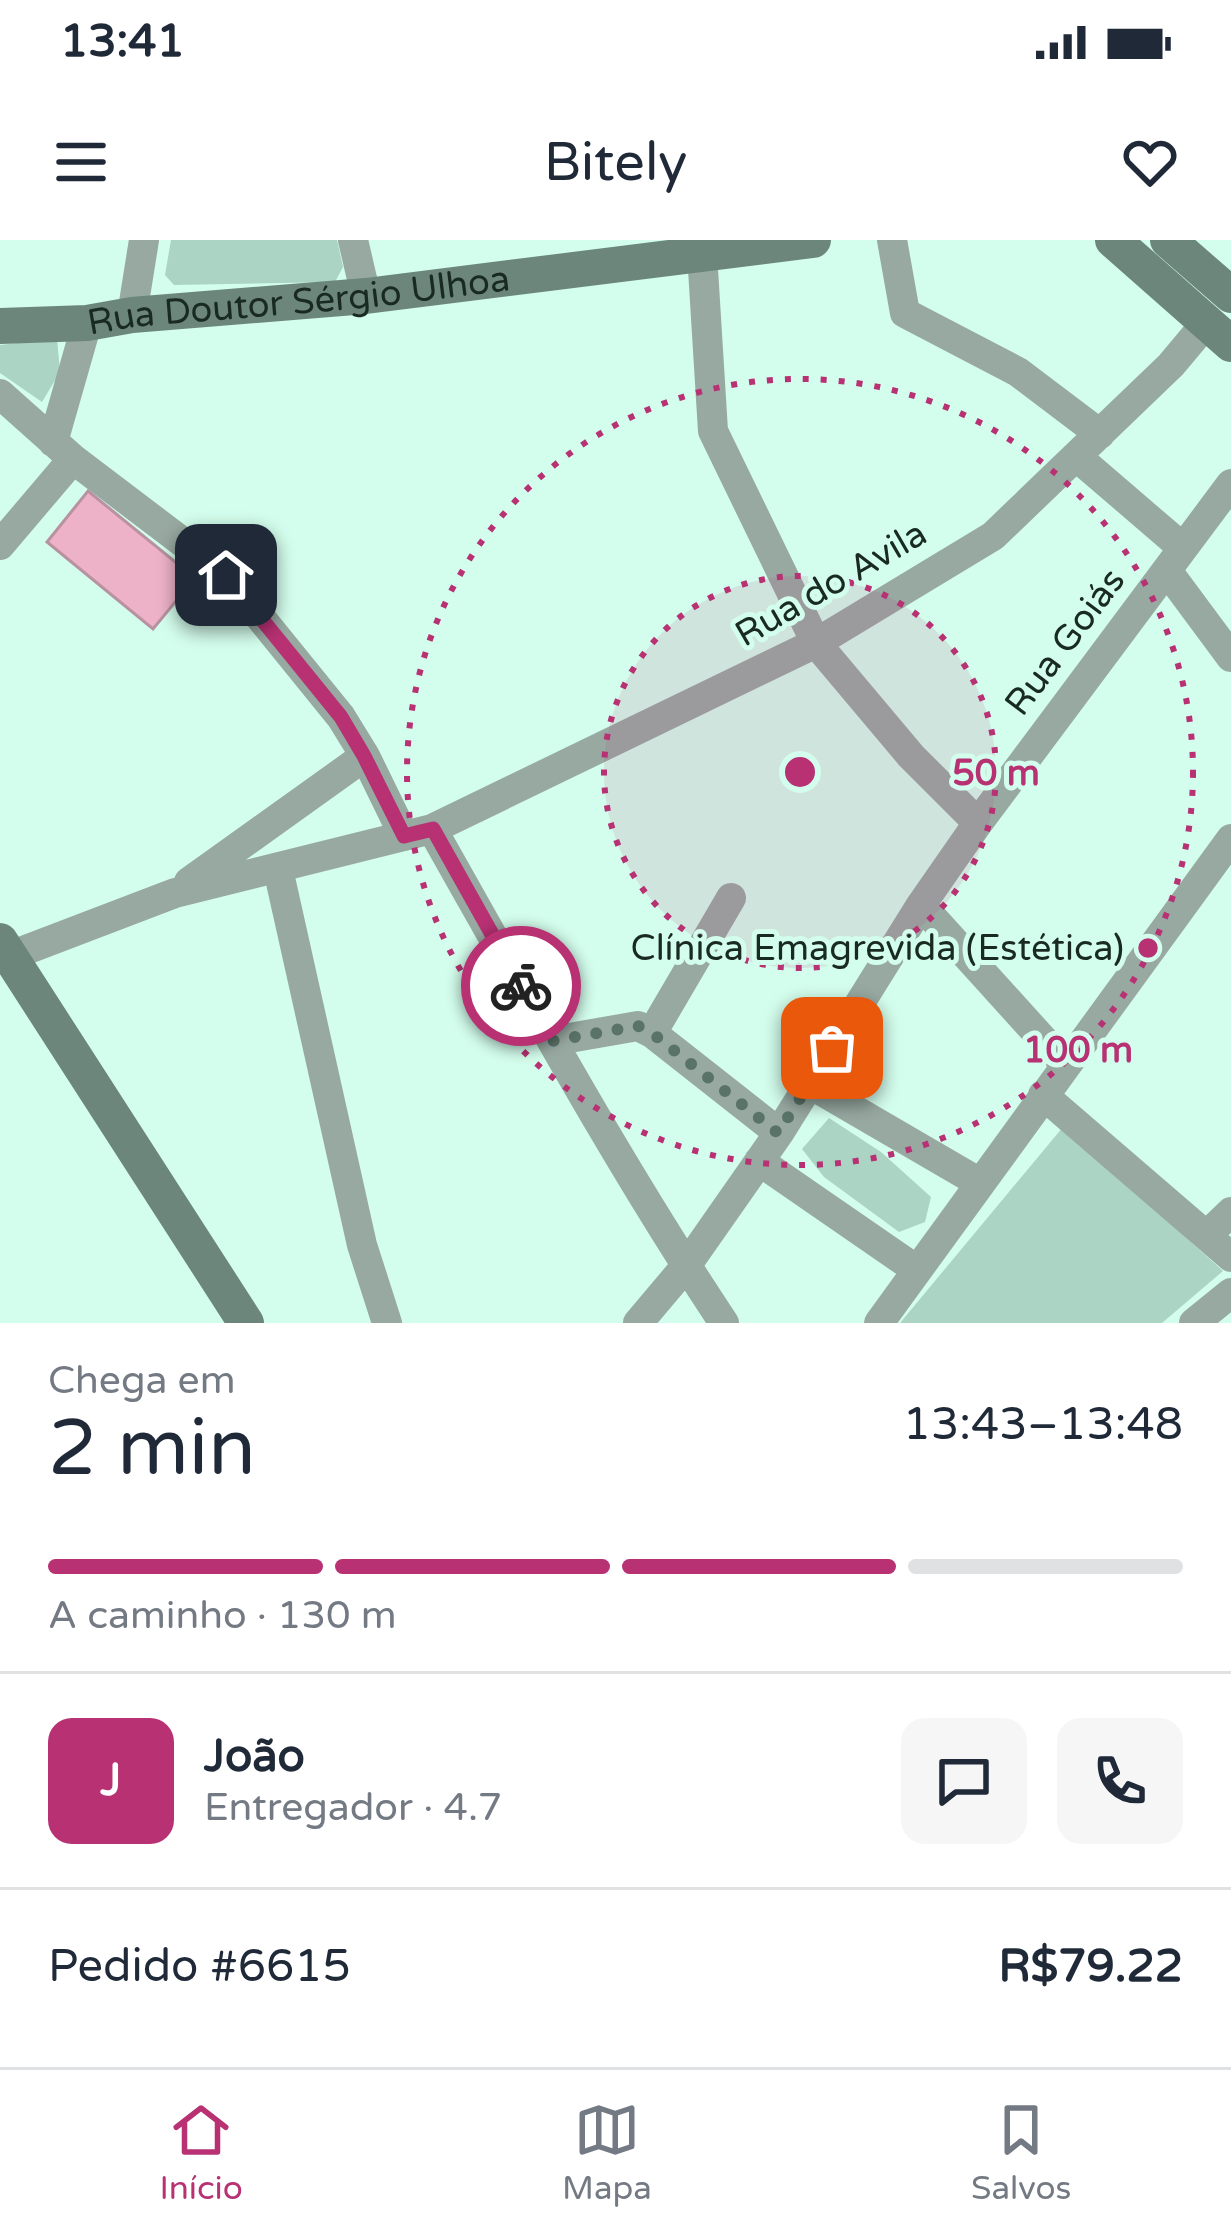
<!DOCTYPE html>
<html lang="pt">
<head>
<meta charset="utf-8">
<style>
  body { margin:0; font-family:"Varela Round",sans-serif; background:#f6f6f7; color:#1f2937; height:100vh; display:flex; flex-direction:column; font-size:45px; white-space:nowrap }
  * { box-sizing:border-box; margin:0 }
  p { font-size:39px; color:#747a83 }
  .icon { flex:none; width:66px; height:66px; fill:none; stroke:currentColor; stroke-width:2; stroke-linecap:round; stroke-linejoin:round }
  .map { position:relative; height:1083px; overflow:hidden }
  .details { display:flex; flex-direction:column; background:#fff; flex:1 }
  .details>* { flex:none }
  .pin { position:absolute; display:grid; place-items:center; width:102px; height:102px; color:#fff; margin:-51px; border-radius:24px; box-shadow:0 6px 18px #0006 }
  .courier { position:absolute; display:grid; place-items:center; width:120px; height:120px; margin:-60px; border:9px solid #b73173; border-radius:50%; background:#fff; color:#222; box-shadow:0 3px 15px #0007 }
  .overview em { font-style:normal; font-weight:600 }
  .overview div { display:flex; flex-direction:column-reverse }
  .overview { display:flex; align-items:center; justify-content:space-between; height:204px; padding:0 48px }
  h1 { font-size:78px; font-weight:600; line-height:90px }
  .bar { display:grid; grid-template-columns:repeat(4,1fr); gap:18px 12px; align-content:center; height:144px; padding:0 48px }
  .bar i { height:15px; border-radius:9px; background:#e0e1e3 }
  .bar .selected { background:#b73173 }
  .bar p { grid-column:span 4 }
  .line { display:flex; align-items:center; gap:30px; padding:0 48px; border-top:3px solid #e0e1e3 }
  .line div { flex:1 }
  .round { display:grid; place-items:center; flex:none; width:126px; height:126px; border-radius:24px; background:#f6f6f7 }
  .status { display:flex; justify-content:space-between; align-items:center; height:84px; padding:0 60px; background:#fff; direction:ltr }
  .status svg { height:33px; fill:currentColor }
  header { display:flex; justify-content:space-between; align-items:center; height:156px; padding:0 48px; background:#fff; font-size:54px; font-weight:600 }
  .dock { display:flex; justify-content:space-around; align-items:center; height:168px; border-top:3px solid #e0e1e3; background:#fff; font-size:33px; color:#747a83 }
  .dock a { display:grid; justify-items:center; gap:6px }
  .dock .selected { color:#b73173 }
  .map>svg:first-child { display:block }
  .green { fill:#abd4c4 }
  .building { fill:#edb2c8; stroke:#b892a0; stroke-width:3 }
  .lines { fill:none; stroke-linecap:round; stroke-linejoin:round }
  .street { stroke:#98a9a2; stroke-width:30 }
  .secondary { stroke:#6c867c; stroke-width:36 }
  .done { stroke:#5a7369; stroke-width:12; stroke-dasharray:0 21.6 }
  .route { stroke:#b73173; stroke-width:15 }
  .ring { fill:none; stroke:#b73173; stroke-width:6; stroke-dasharray:6 12 }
  .poi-dot { fill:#b73173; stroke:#d3fdec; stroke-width:4.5 }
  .labels { text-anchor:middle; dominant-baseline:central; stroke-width:10; stroke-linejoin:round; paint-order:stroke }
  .street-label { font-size:36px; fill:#192923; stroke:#d3fdec }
  .poi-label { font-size:36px; fill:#192923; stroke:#d3fdec; text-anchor:end }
  .centre { fill:#b73173; stroke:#d3fdec; stroke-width:6 }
  .ring-label { font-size:36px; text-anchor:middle; font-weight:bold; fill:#b73173; stroke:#d3fdec; stroke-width:10; stroke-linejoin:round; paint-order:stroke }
</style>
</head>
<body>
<div class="status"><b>13:41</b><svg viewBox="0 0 49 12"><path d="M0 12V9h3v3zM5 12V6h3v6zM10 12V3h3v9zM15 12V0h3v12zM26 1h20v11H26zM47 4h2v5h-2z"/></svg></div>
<header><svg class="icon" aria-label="menu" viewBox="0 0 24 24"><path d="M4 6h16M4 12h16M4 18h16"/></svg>Bitely<svg class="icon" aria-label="heart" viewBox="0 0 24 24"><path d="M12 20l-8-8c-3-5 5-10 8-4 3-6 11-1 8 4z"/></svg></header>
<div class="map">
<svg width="1231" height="1083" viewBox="0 0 1231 1083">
  <rect width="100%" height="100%" fill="#d3fdec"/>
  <path class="green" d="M171 0H337L343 27 335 42 174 45 165 35Z
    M57 98 60 132 42 162 0 133V105Z
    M829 878 881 912 931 957 925 982 899 992 824 937 802 909Z
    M1063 887 1223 1031 1162 1083H900Z"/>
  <path class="building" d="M88 251 195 338 153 389 47 302Z"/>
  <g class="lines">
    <path class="street" d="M353 0 366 56
      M892 0 905 73 1018 132 1100 194
      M702 13 713 191 816 403 911 516 978 583
      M132 75 144 0
      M0 154 73 219 226 335 341 477 365 516 404 596
      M53 202 87 83
      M1077 217 1183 308
      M0 305 73 219
      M1168 332 1231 417
      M432 589C526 755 618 924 724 1083
      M278 629 362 1005 387 1083
      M189 642 365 516
      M921 665 1065 824
      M10 716 175 653 432 589 816 403 993 296 1171 125 1207 82
      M652 793 731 658
      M552 801 638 786 652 793 779 893
      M810 844 980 943
      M1043 855 1231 1017
      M759 921 917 1030
      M1208 994 1231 972
      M638 1083 686 1026 779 893 921 665 978 583 1231 244
      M879 1083 1231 599
      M1194 1083 1231 1053"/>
    <g class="secondary">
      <path d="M1113 0 1231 104"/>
      <path d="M1168 0 1231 55"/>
      <path id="s1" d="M0 86 87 83 132 75 366 56 813 0"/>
      <path d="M0 701 246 1083"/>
    </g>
  </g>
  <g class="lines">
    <path class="done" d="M521 746 552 801 638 786 652 793 778 893 832 808"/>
    <path class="route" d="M226 335 341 477 364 516 404 596 433 589 521 746"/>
  </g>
  <circle cx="800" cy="532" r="196" fill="#b73173" fill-opacity=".12"/>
  <g class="ring">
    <circle cx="800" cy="532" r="196"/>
    <circle cx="800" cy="532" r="393"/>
  </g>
  <circle class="poi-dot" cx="1148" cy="708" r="12"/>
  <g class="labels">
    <g class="street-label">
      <text stroke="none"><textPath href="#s1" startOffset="300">Rua Doutor Sérgio Ulhoa</textPath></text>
      <text transform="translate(831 344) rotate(-30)">Rua do Avila</text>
      <text transform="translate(1065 402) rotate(-53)">Rua Goiás</text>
    </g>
    <g class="poi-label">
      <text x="1124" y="708">Clínica Emagrevida (Estética)</text>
    </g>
  </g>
  <circle cx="800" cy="532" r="18" class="centre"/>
  <g class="ring-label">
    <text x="996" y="545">50 m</text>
    <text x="1078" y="822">100 m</text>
  </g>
</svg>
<div class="pin" style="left:832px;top:808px;background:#ea580c"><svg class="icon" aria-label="bag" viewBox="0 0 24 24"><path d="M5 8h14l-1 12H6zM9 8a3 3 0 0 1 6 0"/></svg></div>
<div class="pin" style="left:226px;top:335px;background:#1f2937"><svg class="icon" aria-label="home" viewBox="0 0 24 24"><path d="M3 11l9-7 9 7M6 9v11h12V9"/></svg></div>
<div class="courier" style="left:521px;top:746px"><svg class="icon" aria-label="bike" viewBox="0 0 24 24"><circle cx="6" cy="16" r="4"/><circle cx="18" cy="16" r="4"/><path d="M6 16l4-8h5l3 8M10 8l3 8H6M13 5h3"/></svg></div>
</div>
<section class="details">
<div class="overview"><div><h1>2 min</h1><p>Chega em</p></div><em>13:43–13:48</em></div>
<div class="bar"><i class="selected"></i><i class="selected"></i><i class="selected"></i><i></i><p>A caminho · 130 m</p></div>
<div class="line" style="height:216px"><b class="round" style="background:#b73173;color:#fff">J</b><div><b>João</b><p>Entregador · 4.7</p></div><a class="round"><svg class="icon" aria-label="chat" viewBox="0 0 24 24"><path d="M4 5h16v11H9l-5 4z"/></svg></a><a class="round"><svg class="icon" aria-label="phone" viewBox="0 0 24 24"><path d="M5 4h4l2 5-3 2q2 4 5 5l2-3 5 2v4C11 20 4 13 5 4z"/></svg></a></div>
<div class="line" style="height:156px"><div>Pedido #6615</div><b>R$79.22</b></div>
</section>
<nav class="dock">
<a class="selected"><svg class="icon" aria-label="home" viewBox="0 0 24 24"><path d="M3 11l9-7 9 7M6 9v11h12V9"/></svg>Início</a>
<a><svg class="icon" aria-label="map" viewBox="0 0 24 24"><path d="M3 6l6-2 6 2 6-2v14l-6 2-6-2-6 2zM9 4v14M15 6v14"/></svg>Mapa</a>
<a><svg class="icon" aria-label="saved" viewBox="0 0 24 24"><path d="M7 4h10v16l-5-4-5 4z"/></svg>Salvos</a>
</nav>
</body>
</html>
